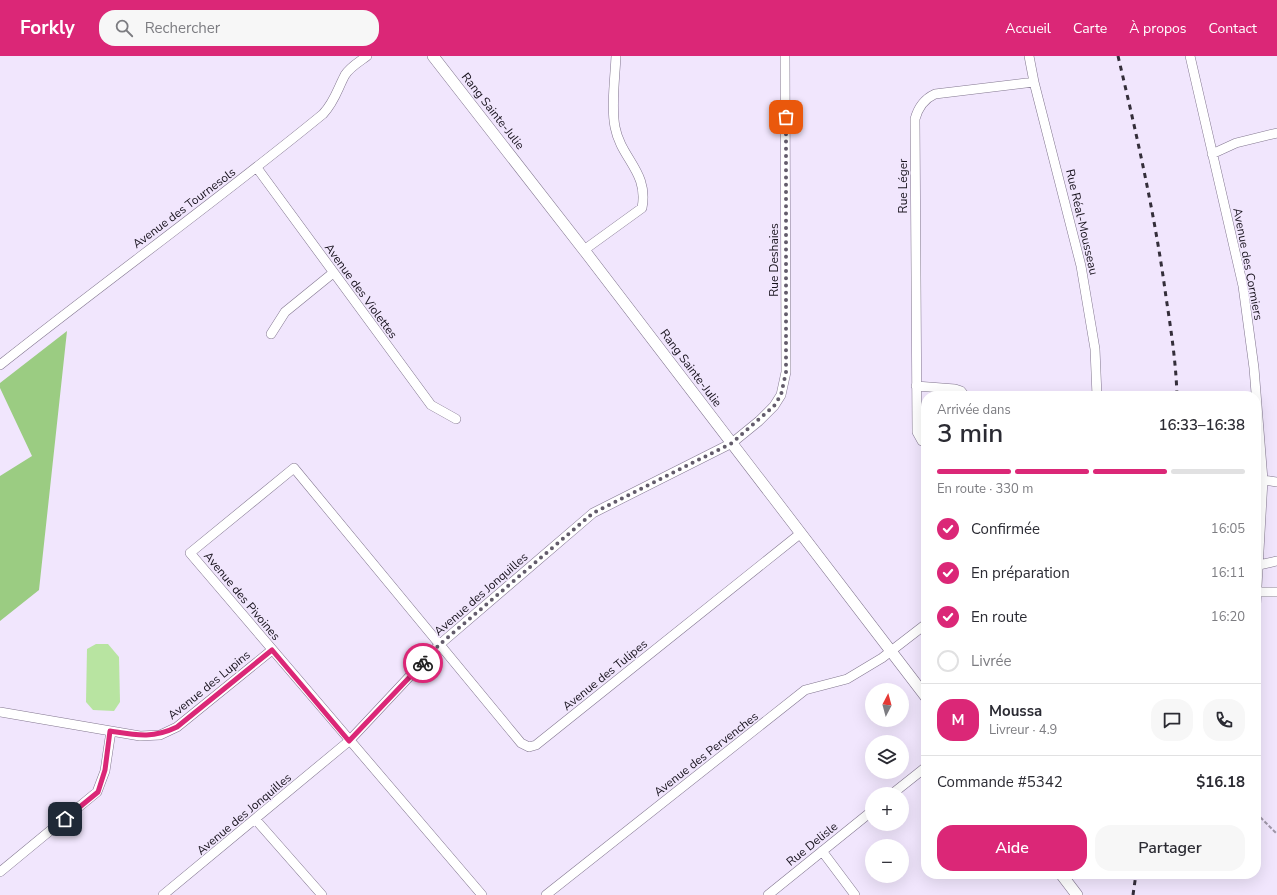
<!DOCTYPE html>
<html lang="fr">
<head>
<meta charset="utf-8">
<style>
  body { margin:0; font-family:"Nunito Sans",sans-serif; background:#f7f7f7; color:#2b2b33; height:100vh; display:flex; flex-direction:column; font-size:15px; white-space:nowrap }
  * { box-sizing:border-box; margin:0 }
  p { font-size:13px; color:#7c7c81 }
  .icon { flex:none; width:22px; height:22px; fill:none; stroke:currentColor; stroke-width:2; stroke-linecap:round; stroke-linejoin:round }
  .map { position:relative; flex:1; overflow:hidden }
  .details { position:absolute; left:921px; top:335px; width:340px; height:488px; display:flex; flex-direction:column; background:#fff; border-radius:16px; box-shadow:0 4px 16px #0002 }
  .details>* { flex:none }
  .needle { width:26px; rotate:6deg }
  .controls { position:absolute; left:865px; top:627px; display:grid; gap:8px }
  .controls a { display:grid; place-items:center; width:44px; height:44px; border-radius:50%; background:#fff; box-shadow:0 4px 16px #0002; font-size:20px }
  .pin { position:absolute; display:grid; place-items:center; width:34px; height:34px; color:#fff; margin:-17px; border-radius:8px; box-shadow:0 2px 6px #0006 }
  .courier { position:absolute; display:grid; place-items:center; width:40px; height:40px; margin:-20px; border:3px solid #db2777; border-radius:50%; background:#fff; color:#222; box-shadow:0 1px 5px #0007 }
  .summary em { font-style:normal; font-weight:600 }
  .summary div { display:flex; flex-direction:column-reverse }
  .summary { display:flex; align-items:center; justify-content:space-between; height:68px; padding:0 16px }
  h1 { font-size:26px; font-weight:600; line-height:30px }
  .bar { display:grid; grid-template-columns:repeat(4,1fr); gap:6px 4px; align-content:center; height:48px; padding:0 16px }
  .bar i { height:5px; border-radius:3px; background:#e1e1e2 }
  .bar .active { background:#db2777 }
  .bar p { grid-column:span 4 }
  .line { display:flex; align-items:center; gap:10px; padding:0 16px; border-top:1px solid #e1e1e2 }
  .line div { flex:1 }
  .round { display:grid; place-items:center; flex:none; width:42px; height:42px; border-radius:16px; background:#f7f7f7 }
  ol { padding:0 16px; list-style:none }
  li { display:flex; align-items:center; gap:12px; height:44px }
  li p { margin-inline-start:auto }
  li .icon { padding:4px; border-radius:50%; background:#db2777; color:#fff; stroke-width:4 }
  li:last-child { color:#7c7c81 }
  li i { width:22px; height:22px; border:2px solid #e1e1e2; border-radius:50% }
  .button { display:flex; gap:8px; margin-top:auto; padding:8px 16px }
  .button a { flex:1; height:46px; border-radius:16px; background:#db2777; color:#fff; font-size:16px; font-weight:600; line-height:46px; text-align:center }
  .button a+a { background:#f7f7f7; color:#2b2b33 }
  header { display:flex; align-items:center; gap:24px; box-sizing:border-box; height:56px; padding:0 20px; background:#db2777; color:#fff }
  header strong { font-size:19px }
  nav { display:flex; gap:22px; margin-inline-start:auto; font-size:14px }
  .search { width:280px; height:36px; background:#f7f7f7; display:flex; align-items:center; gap:10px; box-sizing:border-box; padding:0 14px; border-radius:16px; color:#7c7c81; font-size:15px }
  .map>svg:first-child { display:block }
  .green { fill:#b8e4a1 }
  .forest { fill:#9bcc82 }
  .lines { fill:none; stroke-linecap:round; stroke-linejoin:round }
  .minor-casing { stroke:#82768f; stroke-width:10 }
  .tertiary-casing { stroke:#82768f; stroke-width:12 }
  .path { stroke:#9f96a8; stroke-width:2; stroke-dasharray:4 2; stroke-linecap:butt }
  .minor { stroke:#fff; stroke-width:9 }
  .tertiary { stroke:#fff; stroke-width:11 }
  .rail { stroke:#342e3a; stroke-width:3; stroke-dasharray:5 5; stroke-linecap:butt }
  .done { stroke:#635c6b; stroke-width:4; stroke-dasharray:0 7.2 }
  .route { stroke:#db2777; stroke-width:5 }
  .labels { text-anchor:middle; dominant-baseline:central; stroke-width:3; stroke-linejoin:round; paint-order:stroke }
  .street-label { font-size:12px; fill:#17121c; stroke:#f1e6fd }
</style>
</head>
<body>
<header>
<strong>Forkly</strong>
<div class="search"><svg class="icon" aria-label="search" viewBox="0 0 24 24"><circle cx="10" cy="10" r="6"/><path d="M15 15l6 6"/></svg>Rechercher</div>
<nav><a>Accueil</a><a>Carte</a><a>À propos</a><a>Contact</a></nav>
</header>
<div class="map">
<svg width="1277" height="839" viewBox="0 0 1277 839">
  <rect width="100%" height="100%" fill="#f1e6fd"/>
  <path class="green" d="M96 588H108L119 601 120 646 114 655 93 654 86 646 87 593Z"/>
  <path class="forest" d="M67 275 39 534 0 565V420L32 400 0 332V327Z"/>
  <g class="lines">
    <g class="minor-casing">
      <path id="minor" d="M1029 0 1034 26 1081 210 1095 293 1097 340
        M1190 0 1243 230 1254 312 1263 424 1256 548
        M1212 98 1236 87 1277 77
        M257 112 431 349 456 363
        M584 194 642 152C649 116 621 103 615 71 611 51 615 22 616 0
        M271 278 285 256 333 217
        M0 309C107 224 218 144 323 58 335 45 337 34 345 19 350 11 359 6 367 0
        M916 330 955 333 961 335 965 340
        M926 387 922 385 917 376 915 63C918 52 924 43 935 38L1034 26
        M1263 424 1277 426
        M1259 509 1277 505
        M1257 536H1277
        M0 656 140 680 160 679 177 671 272 594
        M892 738 926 711
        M256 764 322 839
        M822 795 855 839
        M0 816 97 736 105 715 111 675
        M163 839 349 685 439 589 593 457 732 387 759 365 774 350 781 339 786 316 785 0
        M482 839 190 497 294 412 521 687 529 691 536 689 801 477
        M546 839 805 634 847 623 882 602 926 568
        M768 839 872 755"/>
    </g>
    <g class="tertiary-casing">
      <path id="tertiary" d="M433 0 584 194 926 641
        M1061 818 1077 839"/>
    </g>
    <path class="path" d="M1256 757 1277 778"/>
    <use href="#minor" class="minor"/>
    <use href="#tertiary" class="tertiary"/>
    <path class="rail" d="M1118 0C1137 80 1155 159 1166 241 1171 274 1176 306 1177 340
      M1133 839 1136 818"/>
  </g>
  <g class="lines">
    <path class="done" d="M423 607 439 589 593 457 732 387 774 350 781 339 786 316V61"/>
    <path class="route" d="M65 763 98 736 105 714 110 675C136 679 152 683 177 671L272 594 349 685 423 607"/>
  </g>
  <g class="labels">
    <g class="street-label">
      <text transform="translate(493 55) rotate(52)">Rang Sainte-Julie</text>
      <text transform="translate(903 130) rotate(-90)">Rue Léger</text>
      <text transform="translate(184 152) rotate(-37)">Avenue des Tournesols</text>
      <text transform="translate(1082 166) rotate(77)">Rue Réal-Mousseau</text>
      <text transform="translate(774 204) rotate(-90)">Rue Deshaies</text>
      <text transform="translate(1248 208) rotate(79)">Avenue des Cormiers</text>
      <text transform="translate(361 235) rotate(54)">Avenue des Violettes</text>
      <text transform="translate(691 312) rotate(53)">Rang Sainte-Julie</text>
      <text transform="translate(481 538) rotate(-41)">Avenue des Jonquilles</text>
      <text transform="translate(242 540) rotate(50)">Avenue des Pivoines</text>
      <text transform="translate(605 619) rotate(-39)">Avenue des Tulipes</text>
      <text transform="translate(209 629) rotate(-39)">Avenue des Lupins</text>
      <text transform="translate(706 698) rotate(-38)">Avenue des Pervenches</text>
      <text transform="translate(244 758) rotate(-40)">Avenue des Jonquilles</text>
      <text transform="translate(812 788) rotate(-39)">Rue Delisle</text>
    </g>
  </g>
</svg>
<div class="controls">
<a><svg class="needle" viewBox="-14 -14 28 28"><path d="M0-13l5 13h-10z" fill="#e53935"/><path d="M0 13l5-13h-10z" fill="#7c7c81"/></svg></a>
<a><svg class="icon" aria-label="layers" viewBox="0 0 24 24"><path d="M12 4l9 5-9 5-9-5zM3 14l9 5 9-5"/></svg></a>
<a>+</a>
<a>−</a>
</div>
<div class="pin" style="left:786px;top:61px;background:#ea580c"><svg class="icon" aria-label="bag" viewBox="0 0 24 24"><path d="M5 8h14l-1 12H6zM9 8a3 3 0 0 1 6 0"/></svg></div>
<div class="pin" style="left:65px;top:763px;background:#1f2937"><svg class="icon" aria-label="home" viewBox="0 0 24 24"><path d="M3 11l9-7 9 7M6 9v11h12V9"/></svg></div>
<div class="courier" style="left:423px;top:607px"><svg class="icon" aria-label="bike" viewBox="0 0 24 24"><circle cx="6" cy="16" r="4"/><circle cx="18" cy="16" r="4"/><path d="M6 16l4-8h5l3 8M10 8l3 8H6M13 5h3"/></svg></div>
<section class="details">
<div class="summary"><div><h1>3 min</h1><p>Arrivée dans</p></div><em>16:33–16:38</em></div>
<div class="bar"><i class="active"></i><i class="active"></i><i class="active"></i><i></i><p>En route · 330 m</p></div>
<ol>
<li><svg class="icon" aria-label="check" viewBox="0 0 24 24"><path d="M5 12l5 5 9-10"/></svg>Confirmée<p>16:05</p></li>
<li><svg class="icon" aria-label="check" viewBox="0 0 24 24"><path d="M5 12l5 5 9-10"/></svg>En préparation<p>16:11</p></li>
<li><svg class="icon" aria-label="check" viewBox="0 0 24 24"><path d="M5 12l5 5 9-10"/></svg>En route<p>16:20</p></li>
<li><i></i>Livrée</li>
</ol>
<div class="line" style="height:72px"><b class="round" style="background:#db2777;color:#fff">M</b><div><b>Moussa</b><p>Livreur · 4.9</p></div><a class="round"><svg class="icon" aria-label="chat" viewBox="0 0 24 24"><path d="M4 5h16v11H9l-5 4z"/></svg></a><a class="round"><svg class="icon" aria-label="phone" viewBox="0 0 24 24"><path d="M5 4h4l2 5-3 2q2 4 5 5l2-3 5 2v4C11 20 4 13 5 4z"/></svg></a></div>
<div class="line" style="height:52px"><div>Commande #5342</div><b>$16.18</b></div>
<div class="button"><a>Aide</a><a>Partager</a></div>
</section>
</div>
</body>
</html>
